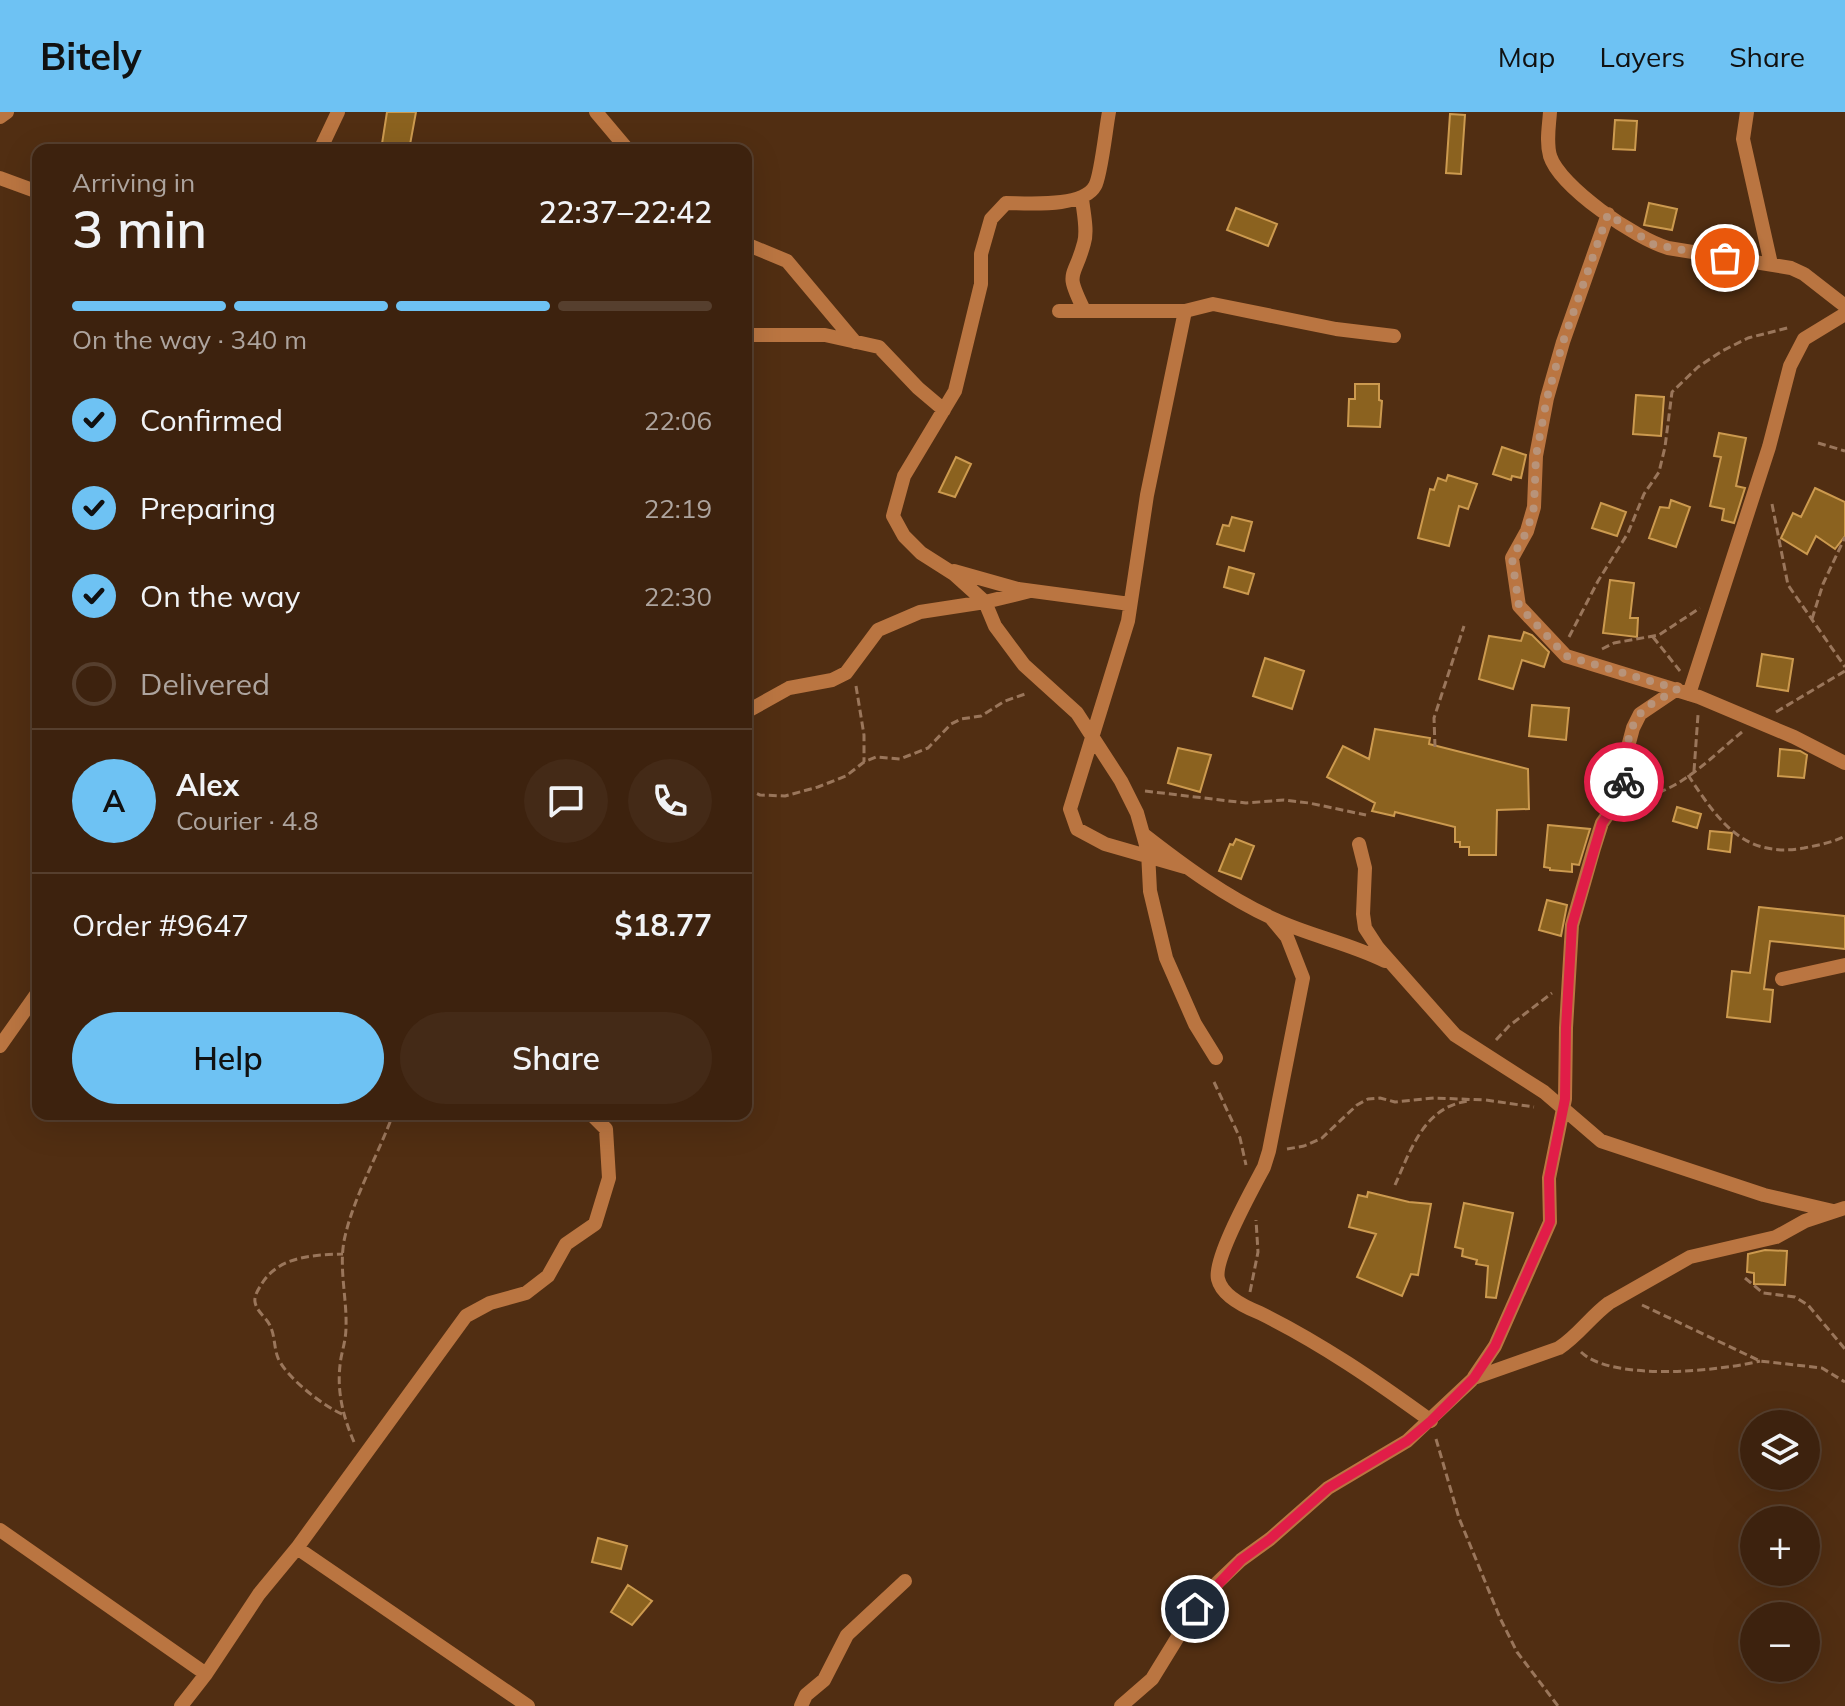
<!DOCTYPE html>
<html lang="en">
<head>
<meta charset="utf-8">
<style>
  body { margin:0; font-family:Mulish,sans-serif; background:#442a17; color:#f1f3f6; height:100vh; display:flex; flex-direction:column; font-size:30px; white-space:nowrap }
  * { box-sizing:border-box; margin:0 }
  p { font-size:26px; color:#ada49e }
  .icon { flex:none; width:44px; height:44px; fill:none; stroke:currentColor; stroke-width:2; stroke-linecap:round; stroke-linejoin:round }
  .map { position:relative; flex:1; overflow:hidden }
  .panel { position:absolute; left:32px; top:32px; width:720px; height:976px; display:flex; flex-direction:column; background:#3d220e; border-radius:16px; box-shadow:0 8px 32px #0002,0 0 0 2px #563f2e }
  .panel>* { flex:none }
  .tools { position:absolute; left:1740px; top:1298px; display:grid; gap:16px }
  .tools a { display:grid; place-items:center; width:80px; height:80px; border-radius:50%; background:#3d220e; box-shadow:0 8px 32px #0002,0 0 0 2px #563f2e; font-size:40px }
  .pin { position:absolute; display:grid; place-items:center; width:68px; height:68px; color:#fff; margin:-34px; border:4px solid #fff; border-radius:50%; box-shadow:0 2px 8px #0007 }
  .courier { position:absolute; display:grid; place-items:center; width:80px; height:80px; margin:-40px; border:6px solid #e11d48; border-radius:50%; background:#fff; color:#222; box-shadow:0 2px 10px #0007 }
  .head em { font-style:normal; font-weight:600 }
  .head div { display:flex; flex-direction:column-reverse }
  .head { display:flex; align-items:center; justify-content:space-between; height:136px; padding:0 40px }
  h1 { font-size:52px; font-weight:600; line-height:60px }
  .bar { display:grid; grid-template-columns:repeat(4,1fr); gap:12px 8px; align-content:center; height:96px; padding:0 40px }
  .bar i { height:10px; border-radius:6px; background:#563f2e }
  .bar .on { background:#6ec2f3 }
  .bar p { grid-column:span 4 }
  .line { display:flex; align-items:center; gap:20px; padding:0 40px; border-top:2px solid #563f2e }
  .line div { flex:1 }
  .round { display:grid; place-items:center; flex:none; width:84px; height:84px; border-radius:42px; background:#442a17 }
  ol { padding:0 40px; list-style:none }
  li { display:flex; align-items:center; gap:24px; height:88px }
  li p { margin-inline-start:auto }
  li .icon { padding:8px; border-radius:50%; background:#6ec2f3; color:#111; stroke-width:4 }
  li:last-child { color:#ada49e }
  li i { width:44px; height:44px; border:4px solid #563f2e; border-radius:50% }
  .action { display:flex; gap:16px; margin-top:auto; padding:16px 40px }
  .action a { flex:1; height:92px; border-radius:48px; background:#6ec2f3; color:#111; font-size:32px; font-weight:600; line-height:92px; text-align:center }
  .action a+a { background:#442a17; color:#f1f3f6 }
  header { display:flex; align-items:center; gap:48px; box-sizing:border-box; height:112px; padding:0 40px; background:#6ec2f3; color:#111 }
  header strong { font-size:38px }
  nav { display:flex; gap:44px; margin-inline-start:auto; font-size:28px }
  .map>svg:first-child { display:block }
  .building { fill:#8b621f; stroke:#cc9a4f; stroke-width:2 }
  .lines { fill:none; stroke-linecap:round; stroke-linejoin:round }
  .path { stroke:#9a765b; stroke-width:3; stroke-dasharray:8 4; stroke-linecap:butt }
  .minor { stroke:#ba7541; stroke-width:14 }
  .done { stroke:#b89379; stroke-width:8; stroke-dasharray:0 14.4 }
  .route { stroke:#e11d48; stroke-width:10 }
</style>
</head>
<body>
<header>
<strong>Bitely</strong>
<nav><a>Map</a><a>Layers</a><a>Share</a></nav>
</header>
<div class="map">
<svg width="1845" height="1594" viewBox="0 0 1845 1594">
  <rect width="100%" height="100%" fill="#512e12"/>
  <path class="building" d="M387 0H416L409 38H381Z
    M1450 2 1465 3 1461 62 1446 61Z
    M1615 8 1637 9 1635 38 1613 37Z
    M1649 91 1677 97 1672 118 1644 113Z
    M1236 96 1277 112 1268 134 1227 118Z
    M1355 272H1379V288L1382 289 1380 315 1348 314 1349 287H1355Z
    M1636 283 1664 285 1661 324 1633 322Z
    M1719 321 1746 326 1736 374 1745 376 1734 411 1722 408 1724 397 1710 394 1721 345 1714 344Z
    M1502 335 1526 343 1521 366 1512 364 1511 368 1493 362Z
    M956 345 971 352 955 385 939 380Z
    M1448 363 1477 372 1468 397 1459 394 1449 434 1418 426 1430 377 1434 378 1438 366 1446 369Z
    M1815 376 1845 390V424L1835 437 1816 424 1807 442 1781 426 1793 401 1801 405Z
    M1671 388 1690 395 1676 435 1649 426 1660 395 1669 396Z
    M1601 391 1626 400 1617 424 1592 416Z
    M1232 405 1252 410 1244 439 1217 432 1223 413 1229 414Z
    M1229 455 1254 462 1248 482 1224 475Z
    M1610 468 1634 471 1630 506H1638L1637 525 1603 521Z
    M1524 520 1532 523 1549 540 1544 555 1522 548 1513 577 1479 567 1489 524 1521 529Z
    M1762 542 1793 547 1788 579 1757 574Z
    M1265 546 1304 559 1292 597 1253 584Z
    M1532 593 1569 596 1566 628 1529 624Z
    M1375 617 1430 626 1429 632 1528 657 1529 697 1497 698 1496 743H1469V735H1460V730H1455V715L1395 700 1394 704 1372 699 1375 691 1327 665 1343 634 1369 647Z
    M1178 636 1211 643 1200 680 1168 671Z
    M1780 637 1800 639 1807 643 1804 666 1778 664Z
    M1677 695 1701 702 1697 716 1673 709Z
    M1548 713 1590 717 1579 753 1572 752V760L1550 758V756L1544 755Z
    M1710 719 1732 721 1730 740 1708 737Z
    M1236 727 1254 734 1241 767 1219 759 1230 732 1233 733Z
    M1547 788 1567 793 1561 824 1539 818Z
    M1759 795 1845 804V837L1770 829 1764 877 1773 878 1770 910 1727 905 1732 859 1750 861Z
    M1368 1080 1409 1090 1431 1092 1418 1163 1411 1162 1402 1184 1357 1165 1376 1122 1349 1115 1358 1083 1367 1085Z
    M1464 1091 1513 1101 1496 1186 1486 1185 1488 1154 1476 1152 1477 1148 1462 1144 1463 1137 1455 1135Z
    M1765 1138 1787 1139 1785 1173 1754 1172V1161L1747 1160 1748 1142Z
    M598 1426 627 1434 621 1457 592 1450Z
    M628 1473 652 1489 632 1513 611 1500Z"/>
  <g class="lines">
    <path class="path" d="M1818 331 1845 339
      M1772 392 1788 473 1845 555
      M1812 507 1823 472 1845 425
      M1569 525 1598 469 1628 421 1644 382 1659 360 1665 335 1672 280 1698 255 1722 239 1748 226 1791 215
      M1653 525 1680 559
      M1602 537 1614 531 1659 523 1700 496
      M856 574 864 623V650
      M1776 600 1845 559
      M1435 635 1434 606 1464 514
      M1694 659 1698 603
      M1688 663C1718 708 1743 747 1804 736 1818 733 1832 731 1845 724
      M746 677 760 683 785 684 818 675 846 664 864 650 876 645 900 647 928 636 951 612 961 607 981 604 1005 589 1028 581
      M1145 679 1246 691 1284 688 1309 691 1366 703
      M1635 686C1678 682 1710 646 1742 620
      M1496 928 1509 914 1552 881
      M1214 970 1240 1026 1246 1053
      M1486 988 1534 995
      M1287 1037 1304 1034 1322 1026 1357 993 1368 987 1380 986 1395 990 1434 986 1485 988
      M1395 1073C1411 1037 1425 993 1470 989
      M1745 1166 1763 1181 1795 1185 1808 1193 1845 1237
      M1250 1180 1258 1140 1256 1108
      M1642 1193 1760 1249 1822 1256 1845 1270
      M1581 1240C1612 1270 1720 1259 1760 1249
      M342 1302C323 1294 286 1265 278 1246 274 1236 275 1225 271 1216 268 1206 257 1201 255 1190 254 1184 258 1178 261 1173 278 1144 313 1143 343 1142
      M1436 1327 1459 1406 1500 1506 1517 1540 1558 1594
      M354 1330C342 1302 336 1276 341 1246 343 1236 346 1226 346 1215 347 1187 339 1157 344 1129 353 1085 378 1044 393 1002"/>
    <path class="minor" d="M596 0 628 38
      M1109 0C1106 15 1101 64 1095 74 1083 96 1027 91 1006 91L991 107 981 142V172L955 279 904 364 893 404 904 424 921 441 954 462 985 490 995 514 1024 553 1077 601 1121 669 1137 701 1148 740 1150 779 1166 846 1195 912 1216 946
      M1550 0C1549 15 1546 29 1550 44 1560 75 1636 127 1668 136L1791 156 1804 162 1845 194
      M1747 0 1743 27 1771 152
      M0 5 7 0
      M320 38 338 0
      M0 66 38 80
      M1082 86C1083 99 1088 118 1084 131 1074 169 1064 157 1084 198
      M1608 102 1563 230 1547 286 1536 344 1534 395 1527 419 1512 446 1519 494 1566 544 1699 585 1794 625 1845 651
      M746 132 787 149 855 230
      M1059 199H1185L1213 192 1336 217 1394 224
      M1185 199 1147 383 1128 509 1070 697 1077 717 1105 732 1185 755
      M746 223H825L879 235 918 276 944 298
      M954 459 1018 477 1130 492
      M1689 582 1769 335 1790 254 1804 227 1845 202
      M746 600 789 576 832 568 846 561 878 518 920 500 985 490 1030 479
      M1143 722C1184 754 1226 785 1274 807 1310 824 1349 831 1385 849
      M1359 732 1365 756 1363 802 1365 816 1378 836 1455 923 1544 980 1601 1029 1764 1083 1833 1099
      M1272 807 1287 825 1303 866 1269 1039 1264 1055C1253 1076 1213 1147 1218 1167 1222 1184 1245 1195 1260 1201 1321 1231 1376 1269 1431 1309
      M1782 867 1845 853
      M0 934 38 880
      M1474 1265 1495 1234 1550 1110 1549 1066 1565 987 1566 916 1572 813 1594 736 1602 711 1620 685 1624 673 1625 646 1633 616 1640 602 1677 577
      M0 1418 206 1562
      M297 1436 528 1594
      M181 1594 206 1562 259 1482 297 1436 466 1204 490 1191 526 1181 548 1164 566 1132 595 1112 609 1066 606 1017 591 1002
      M801 1594 806 1583 824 1568 847 1523 905 1469
      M1121 1594 1152 1567 1195 1497 1218 1470 1241 1448 1270 1427 1328 1376 1407 1329 1474 1266 1559 1236C1578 1224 1590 1205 1609 1191L1690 1145 1776 1125 1805 1109 1845 1096"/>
  </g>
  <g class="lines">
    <path class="done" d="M1624 670C1625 649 1626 619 1640 602 1648 591 1666 585 1677 577L1566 544 1519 494 1512 446 1527 419 1534 395 1536 344 1547 286 1563 230 1608 102 1652 132 1725 146"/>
    <path class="route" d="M1195 1497 1241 1448 1270 1427 1328 1376 1407 1329 1431 1309 1474 1266 1495 1234 1550 1110 1549 1066 1565 987 1566 916 1572 813 1602 711 1620 685 1624 670"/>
  </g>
</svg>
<div class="tools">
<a><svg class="icon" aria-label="layers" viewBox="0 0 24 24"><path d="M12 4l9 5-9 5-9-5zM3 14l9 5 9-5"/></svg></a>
<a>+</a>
<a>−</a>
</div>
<div class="pin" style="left:1725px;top:146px;background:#ea580c"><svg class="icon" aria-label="bag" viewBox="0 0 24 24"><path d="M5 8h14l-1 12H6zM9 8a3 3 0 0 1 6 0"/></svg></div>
<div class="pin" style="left:1195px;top:1497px;background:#1f2937"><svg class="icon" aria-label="home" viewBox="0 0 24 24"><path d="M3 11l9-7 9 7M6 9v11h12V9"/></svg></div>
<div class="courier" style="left:1624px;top:670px"><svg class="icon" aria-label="bike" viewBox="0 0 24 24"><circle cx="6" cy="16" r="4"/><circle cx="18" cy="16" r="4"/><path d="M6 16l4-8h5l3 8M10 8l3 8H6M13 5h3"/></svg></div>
<section class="panel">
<div class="head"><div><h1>3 min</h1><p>Arriving in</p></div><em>22:37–22:42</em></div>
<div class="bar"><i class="on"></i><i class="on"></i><i class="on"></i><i></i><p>On the way · 340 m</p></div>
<ol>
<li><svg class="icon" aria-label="check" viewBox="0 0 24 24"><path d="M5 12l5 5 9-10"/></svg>Confirmed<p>22:06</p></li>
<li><svg class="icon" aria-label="check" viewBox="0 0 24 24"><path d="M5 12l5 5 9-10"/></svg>Preparing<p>22:19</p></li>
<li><svg class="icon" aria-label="check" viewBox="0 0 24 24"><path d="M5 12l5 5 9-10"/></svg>On the way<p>22:30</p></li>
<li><i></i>Delivered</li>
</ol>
<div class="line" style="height:144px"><b class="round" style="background:#6ec2f3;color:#111">A</b><div><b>Alex</b><p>Courier · 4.8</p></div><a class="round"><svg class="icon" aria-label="chat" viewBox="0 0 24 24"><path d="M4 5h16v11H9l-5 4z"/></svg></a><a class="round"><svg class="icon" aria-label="phone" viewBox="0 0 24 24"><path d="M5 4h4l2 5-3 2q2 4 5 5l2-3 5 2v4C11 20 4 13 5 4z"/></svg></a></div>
<div class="line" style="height:104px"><div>Order #9647</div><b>$18.77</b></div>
<div class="action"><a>Help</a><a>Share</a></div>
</section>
</div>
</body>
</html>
